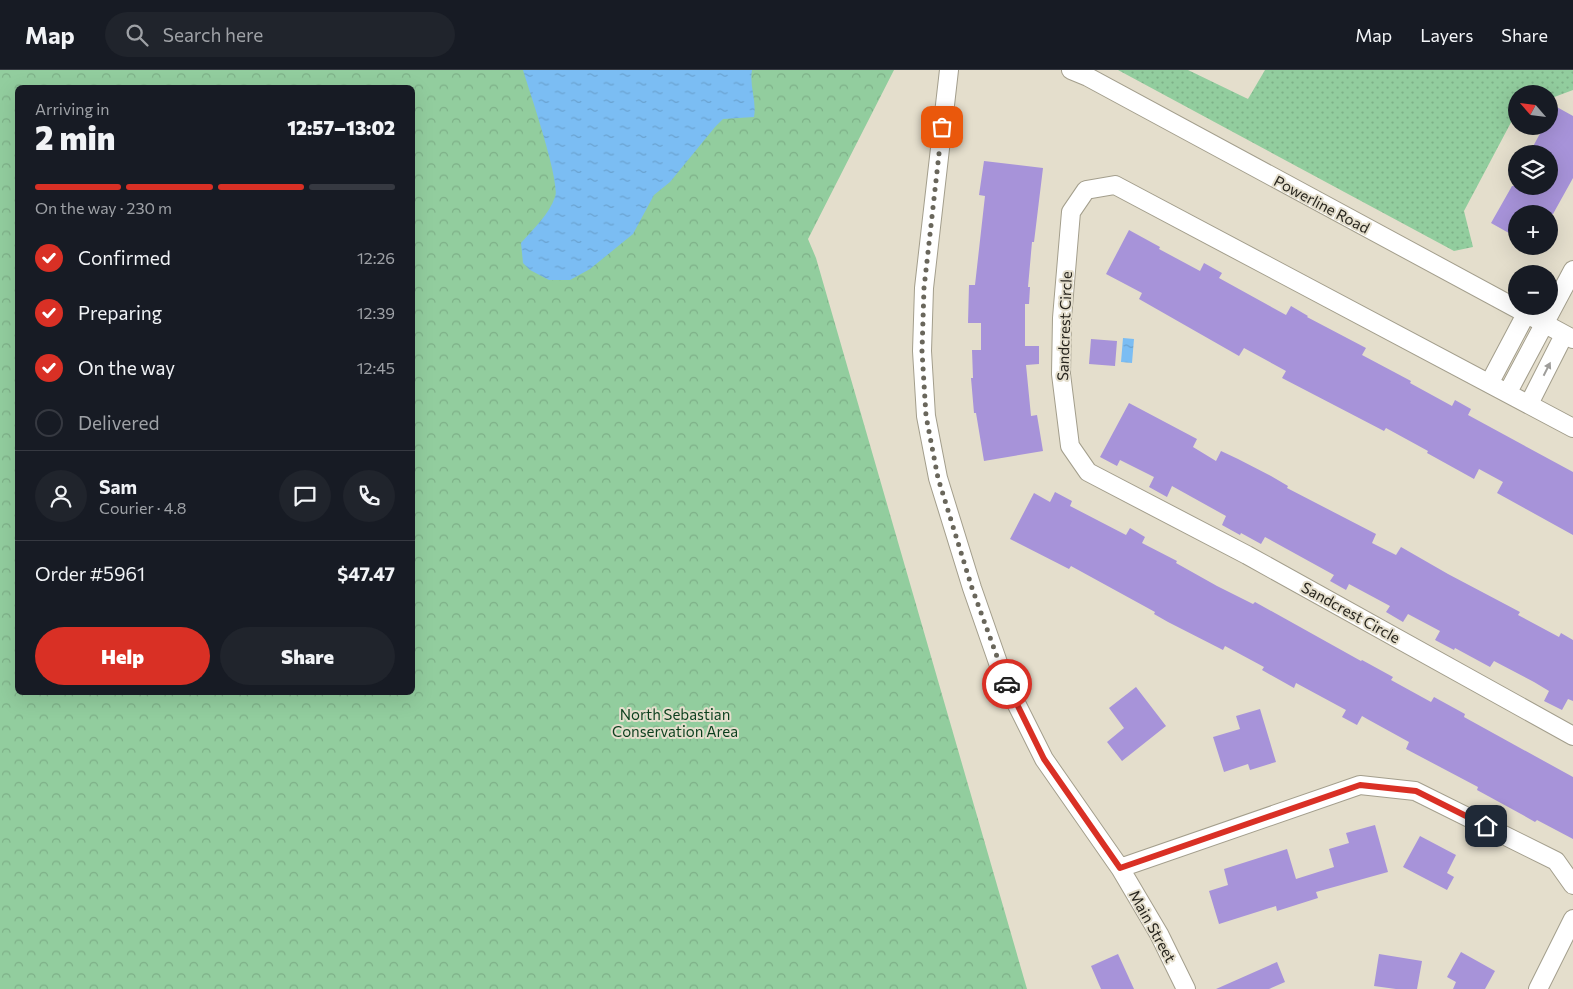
<!DOCTYPE html>
<html lang="en">
<head>
<meta charset="utf-8">
<style>
  body { margin:0; font-family:Commissioner,sans-serif; background:#20242c; color:#f1f3f6; height:100vh; display:flex; flex-direction:column; font-size:19px; white-space:nowrap }
  * { box-sizing:border-box; margin:0 }
  p { font-size:16px; color:#9ea1a6 }
  .icon { flex:none; width:28px; height:28px; fill:none; stroke:currentColor; stroke-width:2; stroke-linecap:round; stroke-linejoin:round }
  .map { position:relative; flex:1; overflow:hidden }
  .panel { position:absolute; left:15px; top:15px; width:400px; height:610px; display:flex; flex-direction:column; background:#171b24; border-radius:8px; box-shadow:0 5px 20px #0002 }
  .panel>* { flex:none }
  .needle { width:32px; rotate:298deg }
  .fabs { position:absolute; left:1508px; top:15px; display:grid; gap:10px }
  .fabs a { display:grid; place-items:center; width:50px; height:50px; border-radius:50%; background:#171b24; box-shadow:0 5px 20px #0002; font-size:25px }
  .pin { position:absolute; display:grid; place-items:center; width:42px; height:42px; color:#fff; margin:-21px; border-radius:10px; box-shadow:0 2px 8px #0006 }
  .courier { position:absolute; display:grid; place-items:center; width:50px; height:50px; margin:-25px; border:4px solid #d93025; border-radius:50%; background:#fff; color:#222; box-shadow:0 1px 6px #0007 }
  .head em { font-style:normal; font-weight:800 }
  .head div { display:flex; flex-direction:column-reverse }
  .head { display:flex; align-items:center; justify-content:space-between; height:85px; padding:0 20px }
  h1 { font-size:32px; font-weight:800; line-height:38px }
  .bar { display:grid; grid-template-columns:repeat(4,1fr); gap:8px 5px; align-content:center; height:60px; padding:0 20px }
  .bar i { height:6px; border-radius:4px; background:#363941 }
  .bar .selected { background:#d93025 }
  .bar p { grid-column:span 4 }
  .line { display:flex; align-items:center; gap:12px; padding:0 20px; border-top:1px solid #363941 }
  .line div { flex:1 }
  .round { display:grid; place-items:center; flex:none; width:52px; height:52px; border-radius:26px; background:#20242c }
  ol { padding:0 20px; list-style:none }
  li { display:flex; align-items:center; gap:15px; height:55px }
  li p { margin-inline-start:auto }
  li .icon { padding:5px; border-radius:50%; background:#d93025; color:#fff; stroke-width:4 }
  li:last-child { color:#9ea1a6 }
  li i { width:28px; height:28px; border:2px solid #363941; border-radius:50% }
  .action { display:flex; gap:10px; margin-top:auto; padding:10px 20px }
  .action a { flex:1; height:58px; border-radius:30px; background:#d93025; color:#fff; font-size:20px; font-weight:800; line-height:58px; text-align:center }
  .action a+a { background:#20242c; color:#f1f3f6 }
  header { display:flex; align-items:center; gap:30px; box-sizing:border-box; height:70px; padding:0 25px; background:#171b24; border-bottom:1px solid #363941 }
  header strong { font-size:24px }
  nav { display:flex; gap:28px; margin-inline-start:auto; font-size:18px }
  .search { width:350px; height:45px; background:#20242c; display:flex; align-items:center; gap:12px; box-sizing:border-box; padding:0 18px; border-radius:28px; color:#9ea1a6; font-size:19px }
  .map>svg:first-child { display:block }
  .grass { fill:url(#grass-dots) }
  .park { fill:url(#park-crowns); fill-rule:evenodd }
  .water { fill:url(#water-ripples) }
  .building { fill:#a793d9 }
  .lines { fill:none; stroke-linecap:round; stroke-linejoin:round }
  .minor-casing { stroke:#a39e8c; stroke-width:20 }
  .minor { stroke:#fff; stroke-width:18 }
  .oneway { fill:#9e9d9a }
  .done { stroke:#69665b; stroke-width:5; stroke-dasharray:0 9 }
  .route { stroke:#d93025; stroke-width:6 }
  .labels { text-anchor:middle; dominant-baseline:central; stroke-width:4; stroke-linejoin:round; paint-order:stroke }
  .street-label { font-size:15px; fill:#27251e; stroke:#e4decc }
  .park-label { font-size:15px; fill:#0b3f1d; stroke:#e4decc }
</style>
</head>
<body>
<header>
<strong>Map</strong>
<div class="search"><svg class="icon" aria-label="search" viewBox="0 0 24 24"><circle cx="10" cy="10" r="6"/><path d="M15 15l6 6"/></svg>Search here</div>
<nav><a>Map</a><a>Layers</a><a>Share</a></nav>
</header>
<div class="map">
<svg width="1573" height="919" viewBox="0 0 1573 919">
  <defs>
    <pattern id="grass-dots" width="8" height="8" patternUnits="userSpaceOnUse" patternTransform="scale(1.25)"><rect width="8" height="8" fill="#92cd9e"/><path d="M2 2h.1M6 6h.1" fill="none" stroke="#7eb088" stroke-width="1.8" stroke-linecap="round"/></pattern>
    <pattern id="park-crowns" width="20" height="18" patternUnits="userSpaceOnUse" patternTransform="scale(1.25)"><rect width="20" height="18" fill="#92cd9e"/><path d="M2 6a3 3 0 1 1 6 0M12 15a3 3 0 1 1 6 0" fill="none" stroke="#7eb088"/></pattern>
    <pattern id="water-ripples" width="26" height="14" patternUnits="userSpaceOnUse" patternTransform="scale(1.25)"><rect width="26" height="14" fill="#7bbdf3"/><path d="M2 4q2-2 4 0t4 0M15 11q2-2 4 0t4 0" fill="none" stroke="#6aa2d0"/></pattern>
  </defs>
  <rect width="100%" height="100%" fill="#e4decc"/>
  <path class="grass" d="M1118 0H1188L1248 29 1265 0H1573V20L1549 29V24H1516V43L1464 141 1473 177 1454 181Z"/>
  <path class="park" d="M0 0H894L808 169 816 188 1027 919H0ZM18 18H412V622H18Z"/>
  <path class="water" d="M523 0H752C749 15 757 31 754 47L723 49 715 57 670 112 654 125 633 164 590 199 570 210H549L530 200 523 193 521 173C533 159 549 145 555 127 561 112 529 20 523 0Z
    M1123 268 1134 269 1132 293 1121 292Z"/>
  <path class="building" d="M1555 36 1573 46V108L1553 144H1516V167L1491 153 1512 116H1549V84H1529L1544 56H1549V47Z
    M984 91 1043 98 1034 172H1032L1028 217H1030L1029 234H1025V276H1039V294L1026 295 1031 346 1037 345 1043 381 984 391 976 343H974L971 308H973L972 280H981V253H968L969 215H975L985 126 979 125Z
    M1129 160 1160 177 1159 179 1200 201 1204 193 1222 203 1219 208 1286 245 1291 236 1308 246 1307 247 1366 278 1362 285 1411 311 1410 313 1452 336 1455 330 1471 339 1468 345 1573 402V465L1497 423 1503 412 1479 399 1474 409 1427 383 1428 381 1386 358 1384 361 1282 308 1286 301 1244 278 1239 286 1139 229 1142 223 1106 204Z
    M1091 269 1117 271 1115 296 1089 294Z
    M1129 333 1197 369 1193 377 1216 391 1221 381 1238 389 1271 406 1288 416 1287 418 1376 464 1372 473 1396 485 1401 477 1448 504 1520 542 1518 545 1559 567 1561 563 1573 570V631L1568 629 1562 640 1544 631 1549 621 1534 612 1494 591 1490 597 1455 578 1454 580 1435 570 1440 561 1408 544 1403 552 1386 542 1390 536 1349 514 1346 520 1330 511 1334 505 1265 467 1261 474 1241 463 1240 465 1222 455 1226 446 1172 416 1167 427 1149 417 1154 407 1120 390 1117 396 1100 387Z
    M1055 422 1072 431 1070 436 1126 465 1130 458 1145 467 1142 473 1177 491 1176 493 1217 516 1253 534 1255 532 1361 591 1362 590 1393 607 1391 610 1431 632 1434 627 1465 644 1464 647 1573 707V769L1537 750 1535 752 1521 744 1477 720 1478 717 1406 679 1409 672 1369 650 1362 646 1357 655 1342 647 1346 640 1296 613 1294 618 1262 600 1264 597 1225 576 1223 580 1168 552 1154 544 1155 542 1071 496 1069 499 1010 469 1034 423 1050 432Z
    M1136 617 1166 656 1122 691 1107 672 1124 658 1109 638Z
    M1260 639 1276 692 1250 700 1248 694 1224 702 1213 667 1240 659 1236 646Z
    M1375 755 1388 802 1316 822 1318 828 1277 841 1276 836 1219 854 1209 821 1228 815 1224 799 1287 779 1296 809 1334 797 1329 779 1349 773 1346 763Z
    M1420 766 1456 785 1447 803 1454 807 1447 820 1403 797Z
    M1461 882 1495 901 1485 919H1453L1456 912 1447 907Z
    M1118 884 1134 919H1101L1091 896Z
    M1379 884 1422 891 1417 919H1396L1374 916Z
    M1277 892 1285 912 1269 919H1216Z"/>
  <g class="lines">
    <g class="minor-casing">
      <path id="minor" d="M949 0 924 218 922 281 926 346 938 408 972 518 1003 607 1044 689 1120 798 1159 864 1186 919
        M1071 0 1088 7 1573 269
        M1490 312 1526 244
        M1508 322 1573 200
        M1529 334 1564 265
        M1573 358 1115 115 1086 120 1071 142 1062 248 1061 304 1070 376 1088 402 1247 485 1573 666
        M1120 798 1360 715 1415 721 1556 791 1573 815
        M1538 919 1573 849"/>
    </g>
    <use href="#minor" class="minor"/>
  </g>
  <defs><path id="oneway-solid" d="M-6-.8H1V-3.2L6.5 0L1 3.2V.8H-6Z" transform="scale(1.25)"/></defs>
  <use class="oneway" href="#oneway-solid" transform="translate(1547 299) rotate(-63)"/>
  <g class="lines">
    <path class="done" d="M942 57 924 218 922 281 926 346 938 408 972 518 1007 614"/>
    <path class="route" d="M1007 614 1044 689 1120 798 1360 715 1416 721 1486 756"/>
  </g>
  <g class="labels">
    <g class="street-label">
      <text transform="translate(1322 134) rotate(28)">Powerline Road</text>
      <text transform="translate(1064 256) rotate(-88)">Sandcrest Circle</text>
      <text transform="translate(1351 542) rotate(29)">Sandcrest Circle</text>
      <text transform="translate(1153 856) rotate(61)">Main Street</text>
    </g>
    <g class="park-label">
      <text x="675" y="644">North Sebastian<tspan x="675" dy="17">Conservation Area</tspan></text>
    </g>
  </g>
</svg>
<div class="fabs">
<a><svg class="needle" viewBox="-14 -14 28 28"><path d="M0-13l5 13h-10z" fill="#e53935"/><path d="M0 13l5-13h-10z" fill="#9ea1a6"/></svg></a>
<a><svg class="icon" aria-label="layers" viewBox="0 0 24 24"><path d="M12 4l9 5-9 5-9-5zM3 14l9 5 9-5"/></svg></a>
<a>+</a>
<a>−</a>
</div>
<div class="pin" style="left:942px;top:57px;background:#ea580c"><svg class="icon" aria-label="bag" viewBox="0 0 24 24"><path d="M5 8h14l-1 12H6zM9 8a3 3 0 0 1 6 0"/></svg></div>
<div class="pin" style="left:1486px;top:756px;background:#1f2937"><svg class="icon" aria-label="home" viewBox="0 0 24 24"><path d="M3 11l9-7 9 7M6 9v11h12V9"/></svg></div>
<div class="courier" style="left:1007px;top:614px"><svg class="icon" aria-label="car" viewBox="0 0 24 24"><path d="M5 17H2v-5l4-1 3-4h7l3 4 3 1v5h-3M9 17h6M6 11h13"/><circle cx="7" cy="17" r="2"/><circle cx="17" cy="17" r="2"/></svg></div>
<section class="panel">
<div class="head"><div><h1>2 min</h1><p>Arriving in</p></div><em>12:57–13:02</em></div>
<div class="bar"><i class="selected"></i><i class="selected"></i><i class="selected"></i><i></i><p>On the way · 230 m</p></div>
<ol>
<li><svg class="icon" aria-label="check" viewBox="0 0 24 24"><path d="M5 12l5 5 9-10"/></svg>Confirmed<p>12:26</p></li>
<li><svg class="icon" aria-label="check" viewBox="0 0 24 24"><path d="M5 12l5 5 9-10"/></svg>Preparing<p>12:39</p></li>
<li><svg class="icon" aria-label="check" viewBox="0 0 24 24"><path d="M5 12l5 5 9-10"/></svg>On the way<p>12:45</p></li>
<li><i></i>Delivered</li>
</ol>
<div class="line" style="height:90px"><a class="round"><svg class="icon" aria-label="person" viewBox="0 0 24 24"><circle cx="12" cy="8" r="4"/><path d="M4 21q1-7 8-7t8 7"/></svg></a><div><b>Sam</b><p>Courier · 4.8</p></div><a class="round"><svg class="icon" aria-label="chat" viewBox="0 0 24 24"><path d="M4 5h16v11H9l-5 4z"/></svg></a><a class="round"><svg class="icon" aria-label="phone" viewBox="0 0 24 24"><path d="M5 4h4l2 5-3 2q2 4 5 5l2-3 5 2v4C11 20 4 13 5 4z"/></svg></a></div>
<div class="line" style="height:65px"><div>Order #5961</div><b>$47.47</b></div>
<div class="action"><a>Help</a><a>Share</a></div>
</section>
</div>
</body>
</html>
